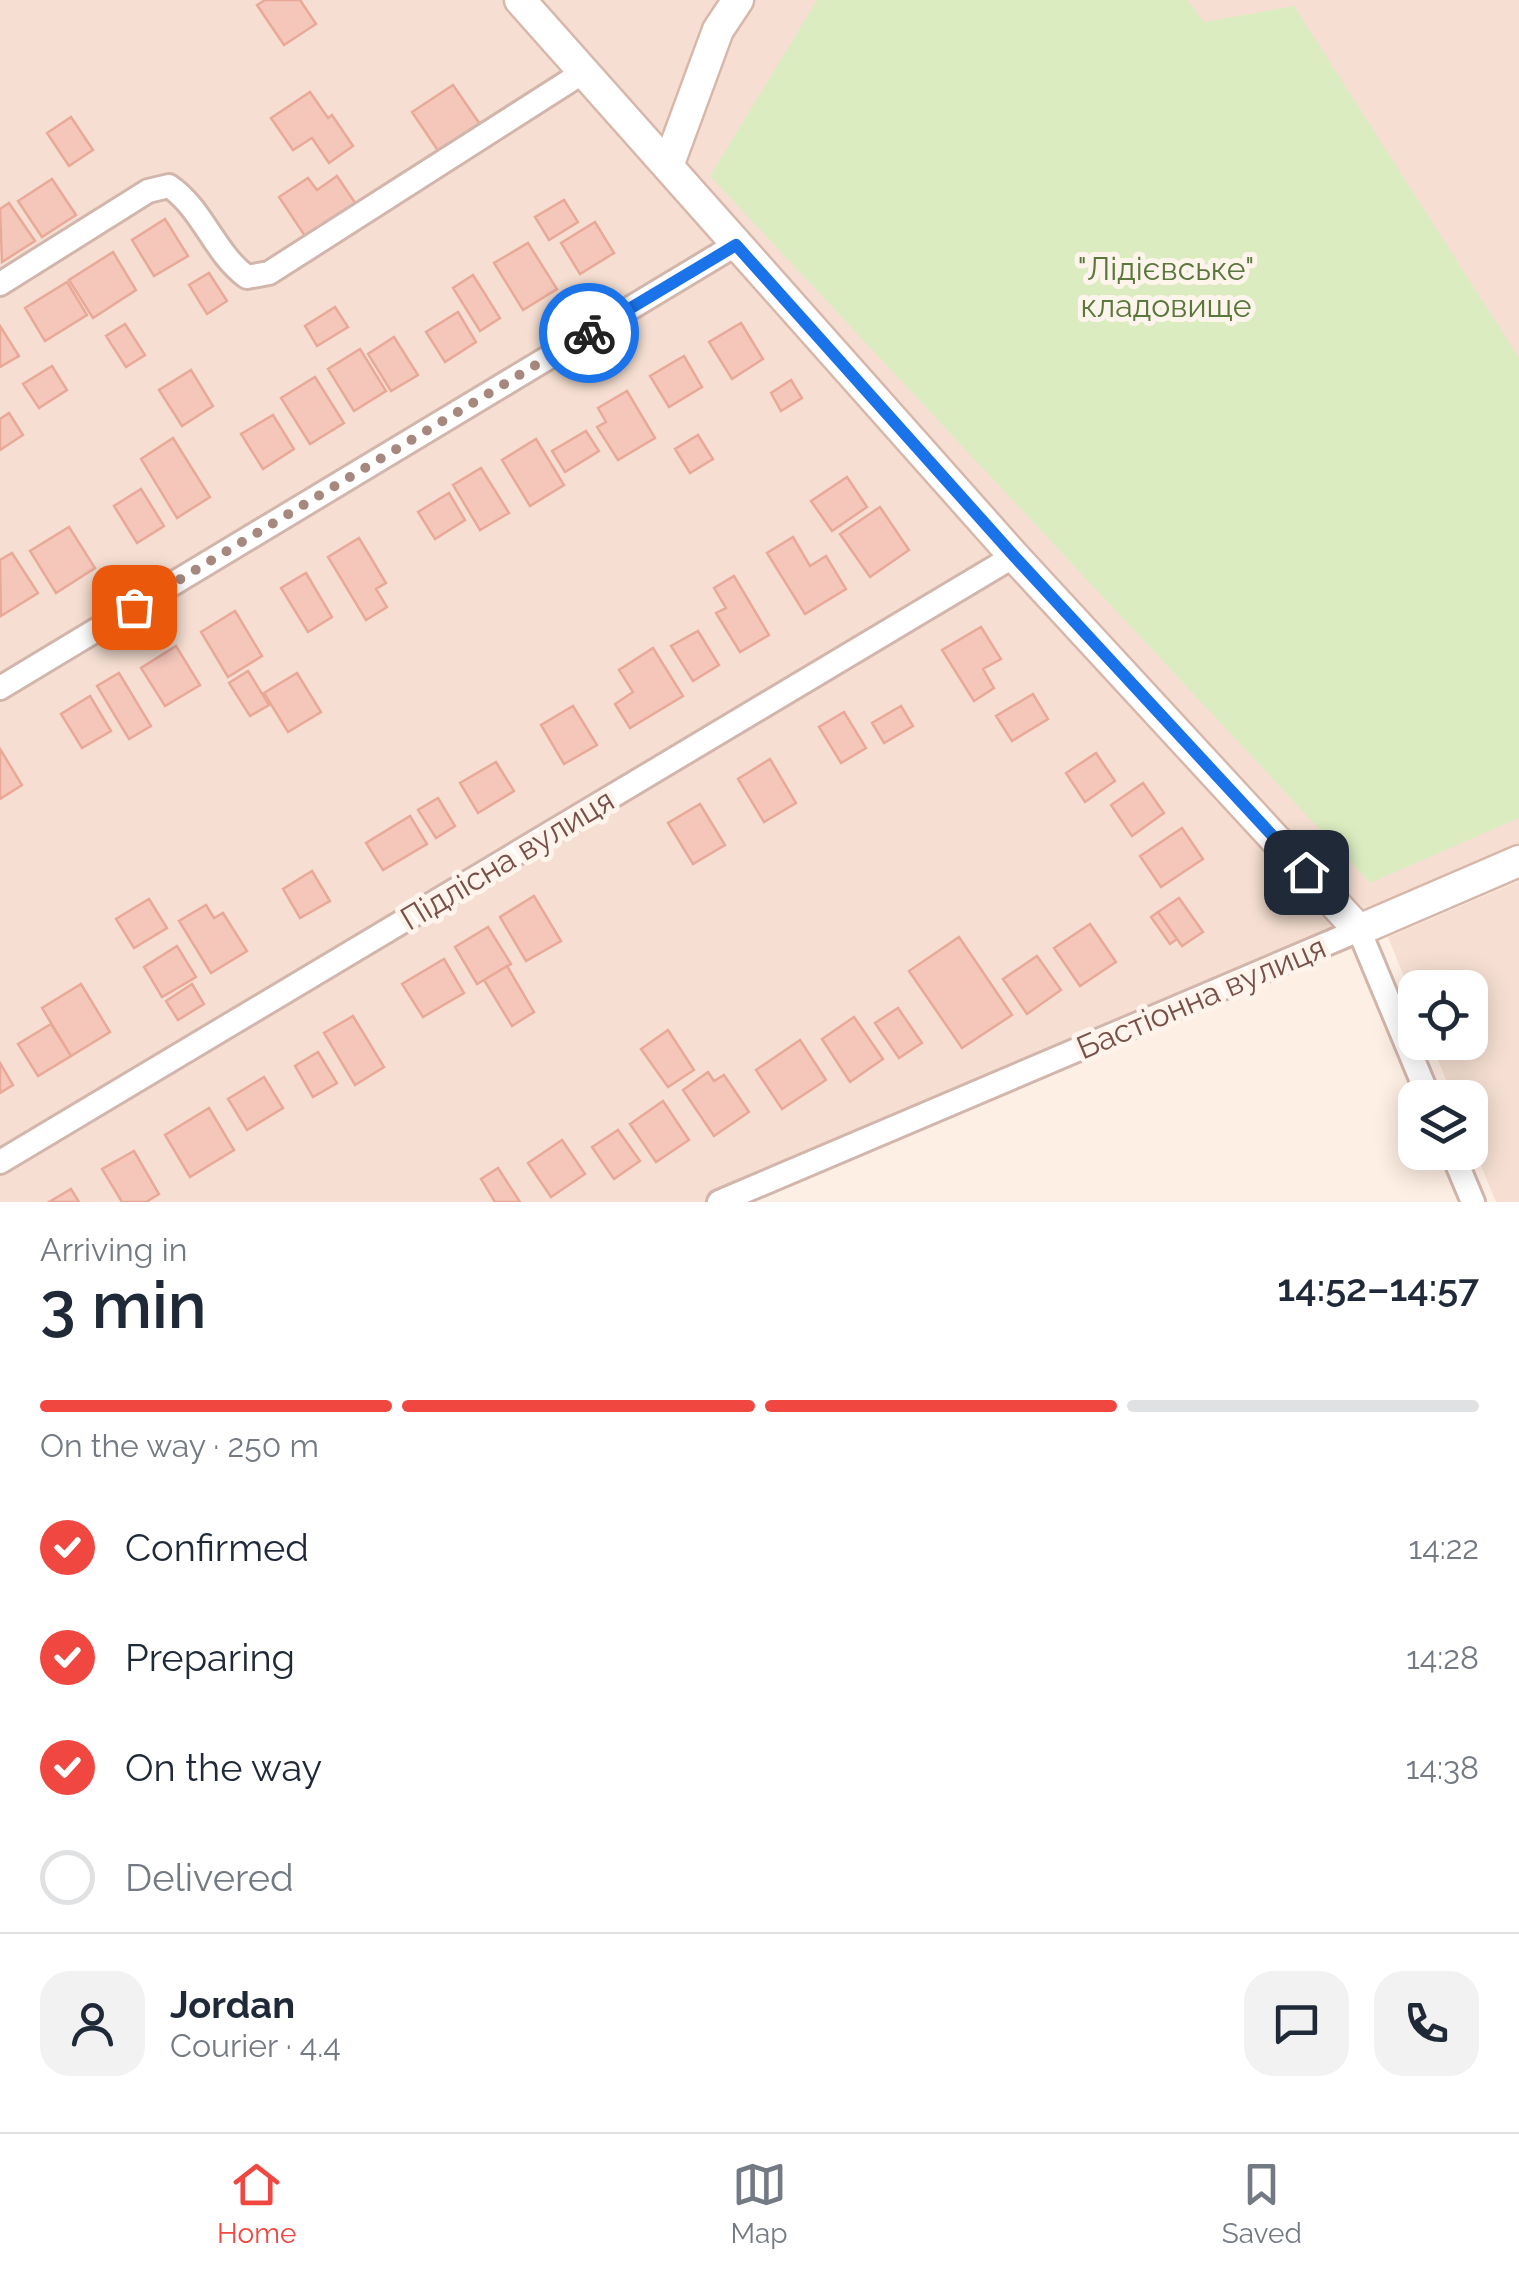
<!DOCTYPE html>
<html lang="en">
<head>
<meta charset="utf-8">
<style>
  body { margin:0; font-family:Raleway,sans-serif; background:#f2f2f3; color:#1f2937; height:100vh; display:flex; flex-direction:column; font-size:38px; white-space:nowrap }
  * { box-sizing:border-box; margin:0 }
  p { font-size:32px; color:#747a83 }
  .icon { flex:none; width:55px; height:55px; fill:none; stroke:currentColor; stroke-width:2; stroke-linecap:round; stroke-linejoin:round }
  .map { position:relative; height:1202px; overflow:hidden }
  .sheet { display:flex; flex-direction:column; background:#fff; flex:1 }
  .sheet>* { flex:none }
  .tools { position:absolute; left:1398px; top:970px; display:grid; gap:20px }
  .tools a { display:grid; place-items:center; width:90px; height:90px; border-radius:20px; background:#fff; box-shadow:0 5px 25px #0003; font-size:50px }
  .pin { position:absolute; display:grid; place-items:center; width:85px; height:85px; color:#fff; margin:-42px; border-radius:20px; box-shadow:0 5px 15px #0006 }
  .courier { position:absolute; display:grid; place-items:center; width:100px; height:100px; margin:-50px; border:8px solid #1a73e8; border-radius:50%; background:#fff; color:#222; box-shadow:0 2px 12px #0007 }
  .summary em { font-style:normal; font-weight:600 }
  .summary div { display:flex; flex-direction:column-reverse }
  .summary { display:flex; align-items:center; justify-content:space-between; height:170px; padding:0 40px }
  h1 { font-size:65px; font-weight:600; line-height:75px }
  .bar { display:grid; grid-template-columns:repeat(4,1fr); gap:15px 10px; align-content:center; height:120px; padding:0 40px }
  .bar i { height:12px; border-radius:8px; background:#e0e1e3 }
  .bar .current { background:#f04841 }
  .bar p { grid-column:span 4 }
  .line { display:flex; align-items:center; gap:25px; padding:0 40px; border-top:2px solid #e0e1e3 }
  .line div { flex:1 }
  .round { display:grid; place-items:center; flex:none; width:105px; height:105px; border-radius:30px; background:#f2f2f3 }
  ol { padding:0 40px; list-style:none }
  li { display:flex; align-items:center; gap:30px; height:110px }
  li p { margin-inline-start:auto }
  li .icon { padding:10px; border-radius:50%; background:#f04841; color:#fff; stroke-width:4 }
  li:last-child { color:#747a83 }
  li i { width:55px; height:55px; border:5px solid #e0e1e3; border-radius:50% }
  .tab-bar { display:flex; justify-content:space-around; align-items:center; height:140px; border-top:2px solid #e0e1e3; background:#fff; font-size:28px; color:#747a83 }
  .tab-bar a { display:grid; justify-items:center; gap:5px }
  .tab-bar .current { color:#f04841 }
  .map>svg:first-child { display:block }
  .residential { fill:#f6dfd2 }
  .green { fill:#dbecc1 }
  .building { fill:#f5c6ba; stroke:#e9a999; stroke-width:2.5 }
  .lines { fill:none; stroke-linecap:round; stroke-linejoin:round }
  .minor-casing { stroke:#d2b6ac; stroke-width:28 }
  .secondary-casing { stroke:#d8b7ab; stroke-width:35 }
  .minor { stroke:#fff; stroke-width:22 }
  .secondary { stroke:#fff; stroke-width:30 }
  .done { stroke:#a7887e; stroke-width:10; stroke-dasharray:0 18 }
  .route { stroke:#1a73e8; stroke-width:12 }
  .labels { text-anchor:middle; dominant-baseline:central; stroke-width:10; stroke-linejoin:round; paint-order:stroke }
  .park-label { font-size:32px; fill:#59793c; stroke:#fff4ec }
  .street-label { font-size:32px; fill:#785047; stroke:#fff4ec }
</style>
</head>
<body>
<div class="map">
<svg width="1519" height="1202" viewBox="0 0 1519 1202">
  <rect width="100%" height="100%" fill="#feefe4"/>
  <path class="residential" d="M0 0H1519V850L708 1202H0Z
    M1519 881V1202H1496L1470 1139V1098L1453 1097 1431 1043 1470 1042V988H1415V1004L1388 937Z"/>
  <path class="green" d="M817 0H1187L1204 22 1294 6 1519 358V818L1370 883 710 176Z"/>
  <path class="building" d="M265 0H300L316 24 284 45 257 5Z
    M453 85 484 130 443 158 412 112Z
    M310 92 328 118 332 115 353 146 329 163 312 138 293 150 271 118Z
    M71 117 93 150 69 166 47 133Z
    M337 176 362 213 307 239 279 197 308 178 317 190Z
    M52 179 76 215 42 237 18 201Z
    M564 200 578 222 549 240 535 217Z
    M9 203 35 241 2 262 0 209Z
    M165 219 188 256 154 276 132 240Z
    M595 222 614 253 580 274 561 243Z
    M528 243 557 289 523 310 494 263Z
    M113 252 136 290 93 318 69 280Z
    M209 273 227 301 207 314 189 285Z
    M473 275 500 318 480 331 453 288Z
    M67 282 87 315 45 341 25 308Z
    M335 307 348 327 317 346 305 326Z
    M458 312 476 342 445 362 426 332Z
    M741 323 763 359 732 379 709 342Z
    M125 324 145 355 126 367 106 336Z
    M0 326 19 356 0 367Z
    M394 337 418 375 391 391 368 354Z
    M360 349 386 391 354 411 328 369Z
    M684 356 702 387 669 407 650 376Z
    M52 366 67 390 39 408 23 384Z
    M191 370 213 406 182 426 159 390Z
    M315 377 344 423 310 444 281 398Z
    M791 380 802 398 781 411 771 393Z
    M627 391 655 438 618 460 597 427 606 422 598 408Z
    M9 413 23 435 0 450V419Z
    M273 415 294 449 263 469 241 434Z
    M586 431 599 451 565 472 552 451Z
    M698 435 713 459 690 473 675 449Z
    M173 438 210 497 177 518 141 459Z
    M536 439 564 485 530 506 502 460Z
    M481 468 509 513 480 530 453 485Z
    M847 477 867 507 832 531 811 501Z
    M141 489 164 526 137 543 114 506Z
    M449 493 465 520 435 539 418 512Z
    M880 507 909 550 870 577 840 534Z
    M69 527 95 568 56 593 30 551Z
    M793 537 810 566 826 556 846 589 805 614 767 553Z
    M359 538 386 583 376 589 387 607 366 620 328 557Z
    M12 553 38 593 1 616 0 560Z
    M306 573 332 617 308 632 281 588Z
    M734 576 769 635 740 652 716 613 726 608 714 588Z
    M235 611 262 656 228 677 201 632Z
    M981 627 1001 659 983 669 994 688 974 701 942 650Z
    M698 631 719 665 693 681 671 646Z
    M176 646 200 685 165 706 141 668Z
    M653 648 683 696 630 728 615 704 633 692 619 670Z
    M248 671 269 705 250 716 229 683Z
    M119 673 151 726 129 739 97 686Z
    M297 673 321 712 288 732 264 693Z
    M1033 694 1048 719 1012 741 996 716Z
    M90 696 111 731 82 748 61 714Z
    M573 706 597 745 564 764 541 725Z
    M901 706 913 726 884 743 872 723Z
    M844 712 866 748 841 763 819 727Z
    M0 749 22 785 0 799Z
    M1096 753 1115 781 1085 802 1066 773Z
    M770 759 796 803 764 822 738 779Z
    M496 762 514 791 478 813 460 783Z
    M1143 783 1164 813 1132 836 1111 805Z
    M438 798 455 826 436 838 418 810Z
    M700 804 725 845 693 864 668 823Z
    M410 816 427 844 383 870 366 843Z
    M1182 828 1203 859 1161 887 1140 856Z
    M312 871 330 901 300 918 283 889Z
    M534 896 561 941 526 961 500 917Z
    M1179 898 1203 932 1182 946 1158 912Z
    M149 899 167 928 134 948 116 919Z
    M206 905 214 918 223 913 247 951 211 973 179 921Z
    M1158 912 1177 939 1170 944 1151 917Z
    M1090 924 1116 962 1080 986 1054 948Z
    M488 927 511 964 477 984 455 947Z
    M959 937 1012 1015 962 1048 909 971Z
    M177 946 196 977 162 997 144 967Z
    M1037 956 1061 990 1027 1014 1003 979Z
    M444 959 464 993 423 1017 402 984Z
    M507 966 534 1012 512 1026 484 980Z
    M81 984 110 1032 71 1056 42 1008Z
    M192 984 204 1004 178 1020 166 1001Z
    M898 1008 922 1043 899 1058 875 1023Z
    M353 1016 384 1067 355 1085 324 1033Z
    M854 1017 883 1059 850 1082 822 1039Z
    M51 1024 71 1056 38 1076 18 1044Z
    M668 1030 694 1070 668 1087 641 1049Z
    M800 1040 826 1080 782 1109 756 1070Z
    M318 1052 337 1083 313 1097 295 1066Z
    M0 1063 13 1085 0 1093Z
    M708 1072 714 1081 724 1075 749 1112 714 1136 683 1090Z
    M264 1077 283 1108 247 1130 228 1099Z
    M663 1101 689 1140 656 1162 630 1124Z
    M209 1108 234 1150 190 1177 165 1135Z
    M618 1130 640 1161 614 1179 592 1147Z
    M562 1140 585 1174 551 1197 528 1163Z
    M134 1151 159 1194 146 1202H122L102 1169Z
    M498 1168 520 1202H495L481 1179Z
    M71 1189 79 1202H49Z"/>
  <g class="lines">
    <g class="minor-casing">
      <path id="minor" d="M0 284 148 191 169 186C203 209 214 253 247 277L269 273 585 71
        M0 688 735 245
        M1452 1152 1473 1202
        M0 1162 1014 556
        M719 1202 1359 930 1429 1098"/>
    </g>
    <g class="secondary-casing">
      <path id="secondary" d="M520 0 1014 556 1359 930 1519 861
        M668 166 718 30 738 0"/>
    </g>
    <use href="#minor" class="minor"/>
    <use href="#secondary" class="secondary"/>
  </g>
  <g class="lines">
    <path class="done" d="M134 607 589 333"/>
    <path class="route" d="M589 333 736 245 1014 556 1306 872"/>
  </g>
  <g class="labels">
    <g class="park-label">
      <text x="1166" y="268">"Лідієвське"<tspan x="1166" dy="37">кладовище</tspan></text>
    </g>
    <g class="street-label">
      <text transform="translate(507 859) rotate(-31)">Підлісна вулиця</text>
      <text transform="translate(1201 997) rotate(-23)">Бастіонна вулиця</text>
    </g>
  </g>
</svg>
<div class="tools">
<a><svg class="icon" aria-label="locate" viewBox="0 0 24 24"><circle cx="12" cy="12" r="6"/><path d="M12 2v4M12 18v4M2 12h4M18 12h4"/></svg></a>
<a><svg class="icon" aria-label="layers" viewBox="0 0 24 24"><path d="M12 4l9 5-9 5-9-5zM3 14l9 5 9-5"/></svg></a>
</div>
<div class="pin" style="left:134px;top:607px;background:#ea580c"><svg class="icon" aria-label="bag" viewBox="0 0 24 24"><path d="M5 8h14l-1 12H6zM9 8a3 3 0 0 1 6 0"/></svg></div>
<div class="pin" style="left:1306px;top:872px;background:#1f2937"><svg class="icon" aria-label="home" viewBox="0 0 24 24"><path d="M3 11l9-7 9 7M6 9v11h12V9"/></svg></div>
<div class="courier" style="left:589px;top:333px"><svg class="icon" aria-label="bike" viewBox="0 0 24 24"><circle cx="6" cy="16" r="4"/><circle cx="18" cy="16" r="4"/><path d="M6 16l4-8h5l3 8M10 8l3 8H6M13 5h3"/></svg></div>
</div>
<section class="sheet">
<div class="summary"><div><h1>3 min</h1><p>Arriving in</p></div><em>14:52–14:57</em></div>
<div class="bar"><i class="current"></i><i class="current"></i><i class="current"></i><i></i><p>On the way · 250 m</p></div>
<ol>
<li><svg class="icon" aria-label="check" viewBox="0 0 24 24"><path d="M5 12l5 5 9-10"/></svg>Confirmed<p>14:22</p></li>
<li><svg class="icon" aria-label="check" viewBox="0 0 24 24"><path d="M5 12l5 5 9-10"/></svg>Preparing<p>14:28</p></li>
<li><svg class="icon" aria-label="check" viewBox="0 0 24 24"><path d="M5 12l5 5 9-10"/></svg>On the way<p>14:38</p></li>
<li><i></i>Delivered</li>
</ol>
<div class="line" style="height:180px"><a class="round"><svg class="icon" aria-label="person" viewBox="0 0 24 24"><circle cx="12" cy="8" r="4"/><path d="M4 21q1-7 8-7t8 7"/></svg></a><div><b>Jordan</b><p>Courier · 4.4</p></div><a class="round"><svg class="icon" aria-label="chat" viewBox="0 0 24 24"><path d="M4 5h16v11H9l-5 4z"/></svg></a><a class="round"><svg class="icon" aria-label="phone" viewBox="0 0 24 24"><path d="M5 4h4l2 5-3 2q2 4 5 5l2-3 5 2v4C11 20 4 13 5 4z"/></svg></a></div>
</section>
<nav class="tab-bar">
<a class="current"><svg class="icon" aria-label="home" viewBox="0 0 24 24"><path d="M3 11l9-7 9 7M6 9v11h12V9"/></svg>Home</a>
<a><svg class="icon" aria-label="map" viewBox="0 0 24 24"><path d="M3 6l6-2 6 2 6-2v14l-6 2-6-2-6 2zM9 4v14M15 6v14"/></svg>Map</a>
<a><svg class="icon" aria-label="saved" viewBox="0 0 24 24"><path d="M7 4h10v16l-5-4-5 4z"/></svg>Saved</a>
</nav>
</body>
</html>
